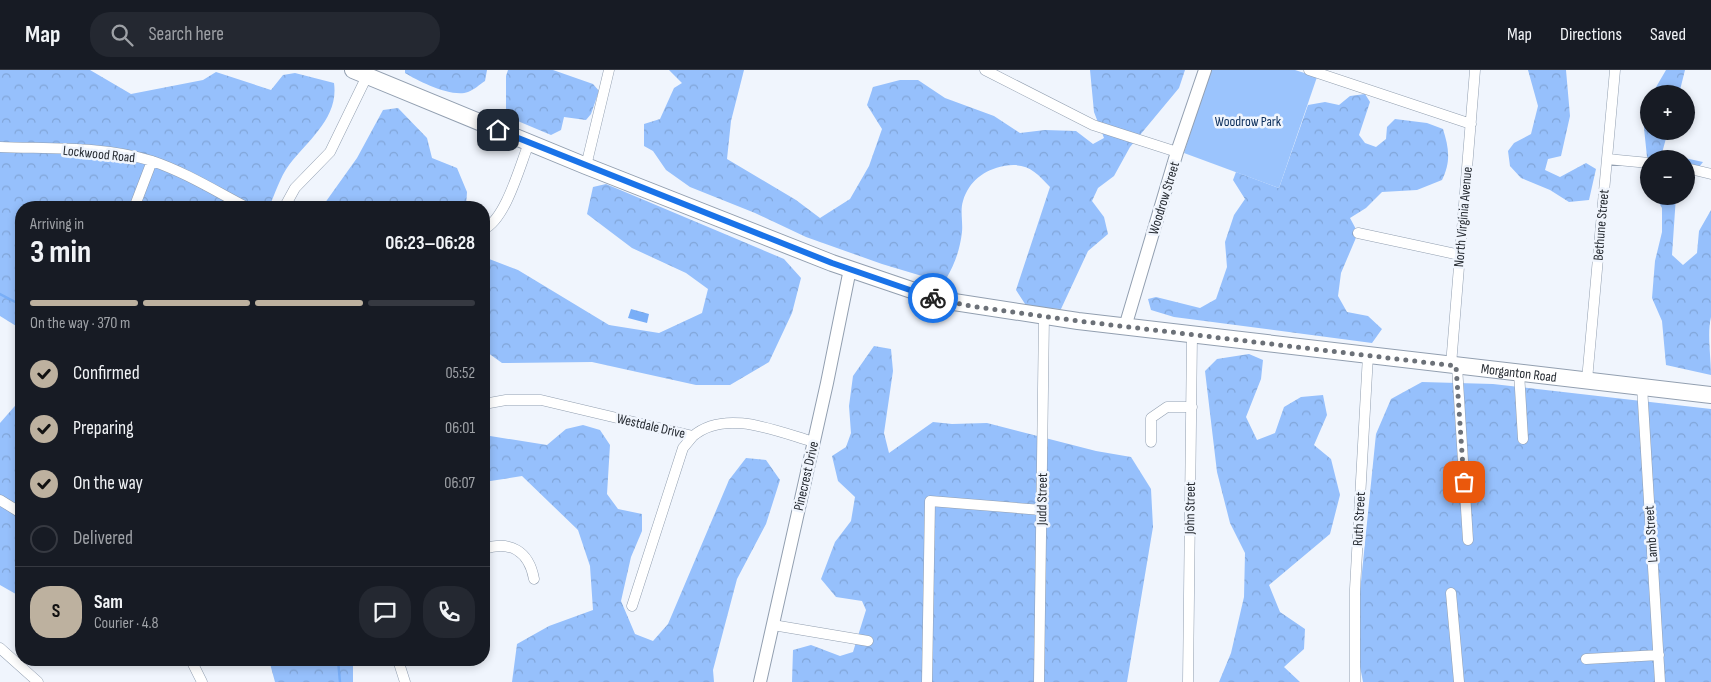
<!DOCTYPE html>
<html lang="en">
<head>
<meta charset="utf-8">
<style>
  body { margin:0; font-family:"Sofia Sans Condensed",sans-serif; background:#242831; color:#f1f3f6; height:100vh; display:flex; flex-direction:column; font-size:19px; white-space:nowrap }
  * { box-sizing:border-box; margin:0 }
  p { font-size:16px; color:#9ea1a6 }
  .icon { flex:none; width:28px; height:28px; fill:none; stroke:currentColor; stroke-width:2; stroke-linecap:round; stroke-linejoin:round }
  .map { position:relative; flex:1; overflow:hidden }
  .sheet { position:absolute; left:15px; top:131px; width:475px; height:465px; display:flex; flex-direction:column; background:#171b24; border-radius:20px; box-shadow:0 2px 8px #0003 }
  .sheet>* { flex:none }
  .tools { position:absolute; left:1640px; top:15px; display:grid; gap:10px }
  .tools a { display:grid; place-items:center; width:55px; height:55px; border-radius:50%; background:#171b24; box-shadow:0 2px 8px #0003; font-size:25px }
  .pin { position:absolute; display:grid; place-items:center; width:42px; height:42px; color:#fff; margin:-21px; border-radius:10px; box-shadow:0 2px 8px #0006 }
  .courier { position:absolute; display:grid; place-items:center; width:50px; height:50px; margin:-25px; border:4px solid #1a73e8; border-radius:50%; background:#fff; color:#222; box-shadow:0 1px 6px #0007 }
  .summary em { font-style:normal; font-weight:700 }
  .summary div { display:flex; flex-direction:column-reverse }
  .summary { display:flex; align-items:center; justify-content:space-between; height:85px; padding:0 15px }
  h1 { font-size:32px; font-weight:700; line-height:38px }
  .bar { display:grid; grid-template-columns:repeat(4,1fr); gap:8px 5px; align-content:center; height:60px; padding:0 15px }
  .bar i { height:6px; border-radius:4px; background:#363941 }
  .bar .current { background:#bdb19f }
  .bar p { grid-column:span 4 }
  .line { display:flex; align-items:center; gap:12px; padding:0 15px; border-top:1px solid #363941 }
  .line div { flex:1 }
  .round { display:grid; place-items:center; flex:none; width:52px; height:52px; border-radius:20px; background:#242831 }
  ol { padding:0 15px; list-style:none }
  li { display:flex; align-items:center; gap:15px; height:55px }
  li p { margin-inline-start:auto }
  li .icon { padding:5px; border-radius:50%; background:#bdb19f; color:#111; stroke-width:4 }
  li:last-child { color:#9ea1a6 }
  li i { width:28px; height:28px; border:2px solid #363941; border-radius:50% }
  header { display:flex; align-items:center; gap:30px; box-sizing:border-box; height:70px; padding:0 25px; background:#171b24; border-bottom:1px solid #363941 }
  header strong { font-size:24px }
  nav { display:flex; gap:28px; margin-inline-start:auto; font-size:18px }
  .search { width:350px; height:45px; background:#242831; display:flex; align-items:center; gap:12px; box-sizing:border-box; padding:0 18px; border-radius:20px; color:#9ea1a6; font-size:19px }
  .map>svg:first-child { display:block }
  .forest { fill:url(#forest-crowns) }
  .park { fill:#9bc4fd }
  .water { fill:url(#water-ripples) }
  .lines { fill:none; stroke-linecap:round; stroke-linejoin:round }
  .stream { stroke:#79aef7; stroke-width:2.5 }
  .minor-casing { stroke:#929fb0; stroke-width:11 }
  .tertiary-casing { stroke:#929fb0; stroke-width:14 }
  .primary-casing { stroke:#929fb0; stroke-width:18 }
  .minor { stroke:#fff; stroke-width:10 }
  .tertiary { stroke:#fff; stroke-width:12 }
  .primary { stroke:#fff; stroke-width:16 }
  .done { stroke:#6c7178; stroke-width:5; stroke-dasharray:0 9 }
  .route { stroke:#1a73e8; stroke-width:6 }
  .labels { text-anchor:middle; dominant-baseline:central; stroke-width:5; stroke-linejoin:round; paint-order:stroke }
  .park-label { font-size:14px; fill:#0a2d5a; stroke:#f0f5fd }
  .street-label { font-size:14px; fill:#252a31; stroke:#f0f5fd }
</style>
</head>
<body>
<header>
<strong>Map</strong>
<div class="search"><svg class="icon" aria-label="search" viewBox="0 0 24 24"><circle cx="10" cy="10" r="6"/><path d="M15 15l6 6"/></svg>Search here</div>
<nav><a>Map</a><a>Directions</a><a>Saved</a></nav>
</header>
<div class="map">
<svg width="1711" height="612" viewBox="0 0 1711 612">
  <defs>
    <pattern id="forest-crowns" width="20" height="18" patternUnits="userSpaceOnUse" patternTransform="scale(1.25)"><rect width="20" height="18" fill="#96c0fc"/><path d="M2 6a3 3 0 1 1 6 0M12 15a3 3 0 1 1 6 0" fill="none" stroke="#81a5d8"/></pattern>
    <pattern id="water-ripples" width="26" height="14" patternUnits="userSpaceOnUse" patternTransform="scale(1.25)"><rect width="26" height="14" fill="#79aef7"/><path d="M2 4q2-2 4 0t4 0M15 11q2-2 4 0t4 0" fill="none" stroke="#638ec9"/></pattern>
  </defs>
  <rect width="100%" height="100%" fill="#f0f5fd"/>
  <path class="forest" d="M0 0H90L131 24 203 10 216 2 271 20 283 5 295 3 334 13C339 48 308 70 289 95 280 107 275 124 269 137L21 138V259L0 246Z
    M405 0H487L485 11C480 14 474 20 468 22 452 28 418 11 405 3Z
    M508 0H553L593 14 599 21 591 44 586 50 564 47 561 60 551 65 513 49 506 42V6Z
    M669 0H744L731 51 727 89 796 130 820 148 850 129 869 96 882 59 867 35 873 17 900 10H918L945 28 994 46 1020 63 1045 60 1076 61 1093 74 1104 68 1094 42 1090 0H1185L1179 18 1130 77 1114 106 1098 118 1092 131 1104 147 1108 164 1088 181 1061 239 1027 237 1016 220 1050 117C1036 102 1027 92 1004 96 984 100 969 111 963 131 960 140 963 152 962 162 960 179 955 194 946 209H932L882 194 806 167 755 143 690 117 666 100 653 81 644 76V54L660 49 674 18 682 13Z
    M1528 0H1566L1570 46 1561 86 1548 89 1545 100 1560 107 1586 93 1596 99 1589 130 1569 132 1550 120 1521 108 1510 96 1508 81 1514 73 1531 64 1538 36Z
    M1666 0H1685L1679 24H1652Z
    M1365 24 1370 32 1359 65 1365 73 1376 77 1386 69 1387 57 1395 49 1427 53 1443 59C1449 78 1451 92 1442 110L1417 120 1382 122 1366 138 1350 148 1358 163 1341 203 1338 226 1347 242 1368 246 1382 259 1372 273 1174 247 1151 240 1148 229 1156 227 1200 238 1216 229 1227 197 1225 172 1234 145 1245 129 1233 110 1236 102 1279 118 1308 35 1325 32 1339 35 1350 26Z
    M1649 28V61H1668L1662 83 1703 92 1686 114V89H1649V106L1642 39Z
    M398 38 427 68 432 88 457 98 467 122 466 137H322L357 88 383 40Z
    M606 114 784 189 801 208 792 243 769 292 730 315H696L592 292 502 293 484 280V187L518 200 609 255 659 263 702 243 708 219 686 203 632 178 587 144 593 117Z
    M1655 126H1676L1672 185 1683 195 1697 183 1699 161 1711 140V247C1707 263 1711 287 1711 305L1666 295 1662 251 1652 228 1655 191 1662 162V138Z
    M874 276 891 279 893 301 884 363 889 383 933 352 952 354 987 353 1096 381 1131 387 1151 419 1153 457 1127 612H792L793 580 811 575 840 586 853 582 866 540 862 531 836 527 821 509 835 472 851 451 855 427 838 411 832 386 846 377 851 363 849 336 853 306Z
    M1249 284 1263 290 1261 309 1246 347 1257 370 1275 363 1284 337 1301 327 1323 325 1327 345 1314 375 1331 389 1340 425 1330 464 1269 515 1280 542 1305 559 1304 579 1284 597 1300 612H1219L1231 583 1244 527 1245 483 1230 453 1217 402 1205 301 1217 289Z
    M1422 312 1493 314 1711 339V612H1363L1355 571 1376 364 1391 329Z
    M21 329V527L0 515V353Z
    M583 355 600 360 610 375 607 424 618 439 642 444V461L631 487 621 531 635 564 653 571 668 554 729 410 746 388 766 390 780 410 766 454 737 509 713 600 714 612H512L517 574 549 556 593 540 590 496 578 460 522 406 484 412V365L547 375 566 359Z
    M269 590H353V612H275Z"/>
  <path class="park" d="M1210 0H1295L1317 7 1279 118 1184 83Z"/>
  <path class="water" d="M631 239 649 244 647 253 628 248Z"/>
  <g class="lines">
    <path class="stream" d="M0 224 21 235
      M338 590 340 612"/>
    <g class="minor-casing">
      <path id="minor" d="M985 0 1093 55 1177 82
        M1309 0 1471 54
        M0 77C50 79 104 76 152 91 185 102 217 122 248 138
        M1607 89 1649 93
        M586 96 609 0
        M1686 98 1711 104
        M134 138 152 91
        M284 138 295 118 330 82 367 6
        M484 159C506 149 520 95 529 73
        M1358 163 1460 185
        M1451 295 1475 0
        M1457 296 1468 470
        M1519 302 1523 369
        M1587 310 1615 0
        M1642 316 1660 612
        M484 334 506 330H541L693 366C726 338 778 362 814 372
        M1151 372V348L1167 337H1192
        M0 430 21 443
        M484 479C510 470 529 481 534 509
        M1451 523 1459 612
        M632 536 683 378 693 366
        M773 555 868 571
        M0 578 38 612
        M1586 589 1659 585
        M191 590 202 612
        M398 590 405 612
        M927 612 930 431 1042 440
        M1039 612 1044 246
        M1188 612 1192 265
        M1355 612V519L1368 285"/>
    </g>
    <g class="tertiary-casing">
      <path id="tertiary" d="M1125 257 1177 82 1205 0
        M760 612 827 313 850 199"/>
    </g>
    <g class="primary-casing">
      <g id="primary">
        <path id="s1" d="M353 0 586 96 832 193 941 230 1078 251 1711 325"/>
      </g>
    </g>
    <use href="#minor" class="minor"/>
    <use href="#tertiary" class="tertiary"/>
    <use href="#primary" class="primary"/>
  </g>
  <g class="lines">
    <path class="done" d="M933 228 970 236 1078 251 1456 296 1464 412"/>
    <path class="route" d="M498 60 832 193 933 228"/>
  </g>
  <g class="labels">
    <g class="park-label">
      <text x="1248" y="51">Woodrow Park</text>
    </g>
    <g class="street-label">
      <text transform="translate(99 84) rotate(6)">Lockwood Road</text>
      <text transform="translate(1164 128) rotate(-73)">Woodrow Street</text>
      <text transform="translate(1463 147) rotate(-85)">North Virginia Avenue</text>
      <text transform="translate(1601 155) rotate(-85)">Bethune Street</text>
      <text stroke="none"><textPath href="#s1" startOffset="1214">Morganton Road</textPath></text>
      <text transform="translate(651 356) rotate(13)">Westdale Drive</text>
      <text transform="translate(806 406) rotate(-77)">Pinecrest Drive</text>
      <text transform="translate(1042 429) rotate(-89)">Judd Street</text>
      <text transform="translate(1190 438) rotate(-89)">John Street</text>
      <text transform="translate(1359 449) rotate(-87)">Ruth Street</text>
      <text transform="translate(1651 464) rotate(-94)">Lamb Street</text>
    </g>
  </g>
</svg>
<div class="tools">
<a>+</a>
<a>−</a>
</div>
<div class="pin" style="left:1464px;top:412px;background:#ea580c"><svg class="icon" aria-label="bag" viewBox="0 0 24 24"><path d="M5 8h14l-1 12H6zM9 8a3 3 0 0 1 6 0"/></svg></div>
<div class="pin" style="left:498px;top:60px;background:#1f2937"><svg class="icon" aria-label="home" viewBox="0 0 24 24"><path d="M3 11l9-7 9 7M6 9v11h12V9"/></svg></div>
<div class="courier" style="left:933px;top:228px"><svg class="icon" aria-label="bike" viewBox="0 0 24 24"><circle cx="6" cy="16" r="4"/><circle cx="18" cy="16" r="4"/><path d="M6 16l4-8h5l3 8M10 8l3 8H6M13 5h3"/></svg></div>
<section class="sheet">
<div class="summary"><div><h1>3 min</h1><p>Arriving in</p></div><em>06:23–06:28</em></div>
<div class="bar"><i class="current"></i><i class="current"></i><i class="current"></i><i></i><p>On the way · 370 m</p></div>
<ol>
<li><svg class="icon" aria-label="check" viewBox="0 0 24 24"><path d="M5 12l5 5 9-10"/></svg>Confirmed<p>05:52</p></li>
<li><svg class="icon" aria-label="check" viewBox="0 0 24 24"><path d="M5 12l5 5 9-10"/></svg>Preparing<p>06:01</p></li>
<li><svg class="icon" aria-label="check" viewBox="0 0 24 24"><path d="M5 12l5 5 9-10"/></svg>On the way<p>06:07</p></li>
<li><i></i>Delivered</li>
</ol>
<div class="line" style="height:90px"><b class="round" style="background:#bdb19f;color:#111">S</b><div><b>Sam</b><p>Courier · 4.8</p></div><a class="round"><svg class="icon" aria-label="chat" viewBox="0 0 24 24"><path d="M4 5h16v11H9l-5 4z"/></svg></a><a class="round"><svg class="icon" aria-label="phone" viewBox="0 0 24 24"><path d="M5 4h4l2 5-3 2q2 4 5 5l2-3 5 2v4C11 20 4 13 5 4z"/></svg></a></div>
</section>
</div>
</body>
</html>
